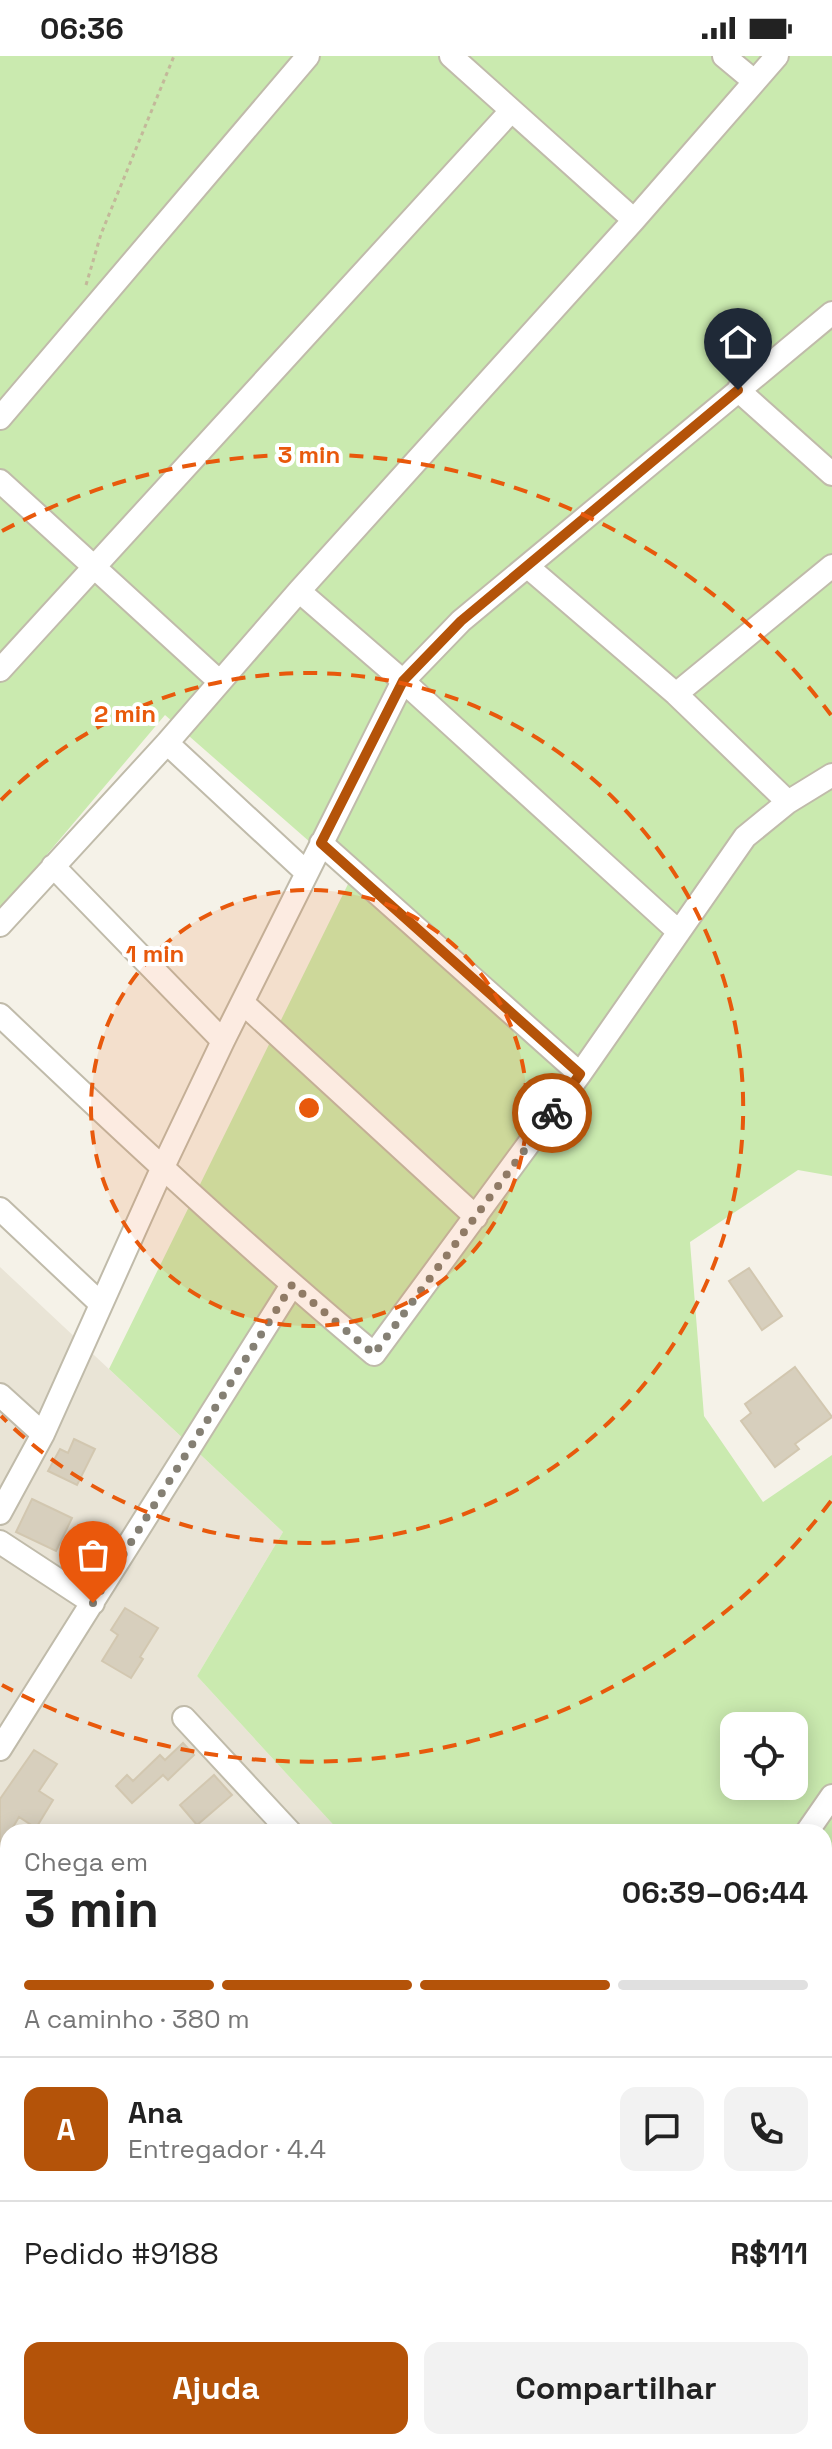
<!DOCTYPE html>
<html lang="pt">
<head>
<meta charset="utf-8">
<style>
  body { margin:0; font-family:"Space Grotesk",sans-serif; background:#f2f2f2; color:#222; height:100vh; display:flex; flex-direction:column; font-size:30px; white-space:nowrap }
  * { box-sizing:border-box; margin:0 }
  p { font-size:26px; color:#767676 }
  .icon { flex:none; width:44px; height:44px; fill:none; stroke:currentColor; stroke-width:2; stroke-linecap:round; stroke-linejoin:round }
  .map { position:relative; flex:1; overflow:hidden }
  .drawer { position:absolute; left:0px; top:1768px; width:832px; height:626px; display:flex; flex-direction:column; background:#fff; border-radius:24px 24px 0 0; box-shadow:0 4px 20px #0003 }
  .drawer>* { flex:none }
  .buttons { position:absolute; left:720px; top:1656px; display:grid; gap:16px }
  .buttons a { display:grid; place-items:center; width:88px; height:88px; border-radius:16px; background:#fff; box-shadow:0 4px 20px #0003; font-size:40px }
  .pin { position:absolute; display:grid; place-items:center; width:68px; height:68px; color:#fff; margin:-82px -34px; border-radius:50% 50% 50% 0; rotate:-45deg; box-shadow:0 0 8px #0007 }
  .pin .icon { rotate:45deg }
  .courier { position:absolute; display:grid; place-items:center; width:80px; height:80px; margin:-40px; border:6px solid #b45309; border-radius:50%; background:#fff; color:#222; box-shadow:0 2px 10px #0007 }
  .overview em { font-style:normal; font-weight:700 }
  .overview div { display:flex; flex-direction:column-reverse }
  .overview { display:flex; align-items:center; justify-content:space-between; height:136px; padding:0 24px }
  h1 { font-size:52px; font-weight:700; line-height:60px }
  .bar { display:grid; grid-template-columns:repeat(4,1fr); gap:12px 8px; align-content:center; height:96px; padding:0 24px }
  .bar i { height:10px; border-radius:6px; background:#e0e0e0 }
  .bar .selected { background:#b45309 }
  .bar p { grid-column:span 4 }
  .line { display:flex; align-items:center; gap:20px; padding:0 24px; border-top:2px solid #e0e0e0 }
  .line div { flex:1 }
  .round { display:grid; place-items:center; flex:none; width:84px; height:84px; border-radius:16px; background:#f2f2f2 }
  .primary-button { display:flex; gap:16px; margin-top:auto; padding:16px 24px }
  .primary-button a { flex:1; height:92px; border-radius:16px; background:#b45309; color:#fff; font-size:32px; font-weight:700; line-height:92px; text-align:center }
  .primary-button a+a { background:#f2f2f2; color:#222 }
  .status { display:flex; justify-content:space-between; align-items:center; height:56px; padding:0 40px; background:#fff; direction:ltr }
  .status svg { height:22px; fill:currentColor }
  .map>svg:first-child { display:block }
  .residential { fill:#e9e4d6 }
  .green { fill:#caeaaf; fill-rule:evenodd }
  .building { fill:#d7cfbd; stroke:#d2c7b0; stroke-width:2 }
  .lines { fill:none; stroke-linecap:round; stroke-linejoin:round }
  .minor-casing { stroke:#c0bbaa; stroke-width:26 }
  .tertiary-casing { stroke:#c0bbaa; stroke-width:32 }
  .path { stroke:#c3b89a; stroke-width:3; stroke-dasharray:4 4; stroke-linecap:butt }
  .minor { stroke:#fff; stroke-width:22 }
  .tertiary { stroke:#fff; stroke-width:28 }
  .done { stroke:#858074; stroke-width:8; stroke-dasharray:0 14.4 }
  .route { stroke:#b45309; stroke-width:10 }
  .ring { fill:none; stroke:#e8590c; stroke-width:4; stroke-dasharray:14 10 }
  .centre { fill:#e8590c; stroke:#fff; stroke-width:4 }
  .ring-label { font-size:24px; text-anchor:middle; font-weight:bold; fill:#e8590c; stroke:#fff; stroke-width:8; stroke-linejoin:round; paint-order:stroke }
</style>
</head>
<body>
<div class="status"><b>06:36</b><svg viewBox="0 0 49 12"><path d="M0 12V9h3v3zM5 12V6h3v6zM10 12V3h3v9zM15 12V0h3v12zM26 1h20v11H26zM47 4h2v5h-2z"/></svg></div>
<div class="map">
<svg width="832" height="2393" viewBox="0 0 832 2393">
  <rect width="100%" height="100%" fill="#f5f2e8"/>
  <path class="residential" d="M0 1211 283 1476 197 1620 340 1776H8V2386H824V1948L832 1941V2393H0Z"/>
  <path class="green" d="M0 0H832V1120L798 1114 690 1186 704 1360 763 1446 832 1399V1941L824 1948V1776H340L197 1620 283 1476 109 1313 351 822 165 659 0 854ZM734 1670H794V1730H734Z"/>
  <path class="building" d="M749 1212 782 1260 762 1274 729 1225Z
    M795 1311 832 1361 795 1388 799 1393 775 1411 741 1365 751 1357 745 1348Z
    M74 1383 95 1393 77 1429 48 1415 60 1393 68 1397Z
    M32 1443 72 1462 56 1495 16 1476Z
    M125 1552 158 1572 140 1601 143 1603 131 1622 102 1605 118 1579 111 1574Z
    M183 1687 194 1699 168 1724 163 1719 132 1747 116 1730 127 1719 133 1725 160 1699 165 1704Z
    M34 1694 57 1708 39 1735 53 1744 36 1772 19 1761 0 1793V1743Z
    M214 1719 232 1739 197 1769 180 1749Z"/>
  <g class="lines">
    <g class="minor-casing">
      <path id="minor" d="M451 0 634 164
        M724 0 754 25
        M738 334 832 418
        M0 362 308 0
        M0 425 220 626
        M528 511 676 638 788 746
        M299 535 403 625 679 876
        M0 614 511 55
        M676 638 832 510
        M167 687 307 817
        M321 787 580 1018
        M53 810 223 985
        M0 869 167 687 299 535 634 164 777 0
        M243 947 476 1161
        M0 959C122 1075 245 1190 374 1298L580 1018 745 781 788 746 832 719
        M0 1153 101 1248
        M0 1339 43 1378
        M0 1457 43 1378 162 1113 223 985 403 625 461 565 832 257
        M0 1486 93 1547
        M184 1662 290 1776
        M0 1693 292 1229
        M807 1776 832 1740
        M0 1874 8 1880
        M824 2048 832 2057
        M0 2138 8 2147
        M0 2292 8 2299
        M76 2386 83 2393
        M475 2386 481 2393
        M260 2393 265 2386"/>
    </g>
    <g class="tertiary-casing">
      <path id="tertiary" d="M824 2366 832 2359
        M799 2393 806 2386"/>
    </g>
    <path class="path" d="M86 229 101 178 174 0"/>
    <use href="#minor" class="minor"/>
    <use href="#tertiary" class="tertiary"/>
  </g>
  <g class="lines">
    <path class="done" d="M93 1547 292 1229 374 1298 552 1057"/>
    <path class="route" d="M552 1057 580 1018 321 787 403 625 461 565 738 334"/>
  </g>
  <circle cx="309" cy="1052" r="218" fill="#e8590c" fill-opacity=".12"/>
  <g class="ring">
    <circle cx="309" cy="1052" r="218"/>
    <path d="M1 744A435 435 0 1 1 1 1360"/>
    <path d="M831 1445A653 653 0 0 1 2 1629M2 475A653 653 0 0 1 831 659"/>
  </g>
  <circle cx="309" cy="1052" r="12" class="centre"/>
  <g class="ring-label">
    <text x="309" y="407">3 min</text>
    <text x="125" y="666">2 min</text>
    <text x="155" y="906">1 min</text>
  </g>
</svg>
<div class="buttons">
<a><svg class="icon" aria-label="locate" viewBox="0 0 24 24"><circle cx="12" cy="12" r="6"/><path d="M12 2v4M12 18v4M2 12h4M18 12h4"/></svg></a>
</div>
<div class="pin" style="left:93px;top:1547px;background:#ea580c"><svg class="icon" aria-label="bag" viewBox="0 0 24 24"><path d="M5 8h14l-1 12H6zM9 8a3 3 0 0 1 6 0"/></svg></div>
<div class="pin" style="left:738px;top:334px;background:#1f2937"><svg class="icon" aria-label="home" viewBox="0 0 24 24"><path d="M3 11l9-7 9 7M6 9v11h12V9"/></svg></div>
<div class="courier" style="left:552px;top:1057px"><svg class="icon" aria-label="bike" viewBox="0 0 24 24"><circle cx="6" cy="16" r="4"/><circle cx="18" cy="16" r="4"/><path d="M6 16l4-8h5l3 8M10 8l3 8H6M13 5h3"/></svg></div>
<section class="drawer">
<div class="overview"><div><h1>3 min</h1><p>Chega em</p></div><em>06:39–06:44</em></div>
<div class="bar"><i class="selected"></i><i class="selected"></i><i class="selected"></i><i></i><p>A caminho · 380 m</p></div>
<div class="line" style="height:144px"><b class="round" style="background:#b45309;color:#fff">A</b><div><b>Ana</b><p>Entregador · 4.4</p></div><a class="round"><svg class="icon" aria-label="chat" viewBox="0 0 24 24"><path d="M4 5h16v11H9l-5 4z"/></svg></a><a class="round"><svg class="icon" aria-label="phone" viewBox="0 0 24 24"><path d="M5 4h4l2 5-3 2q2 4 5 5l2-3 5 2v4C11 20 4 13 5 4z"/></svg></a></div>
<div class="line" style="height:104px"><div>Pedido #9188</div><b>R$111</b></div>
<div class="primary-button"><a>Ajuda</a><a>Compartilhar</a></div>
</section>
</div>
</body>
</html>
